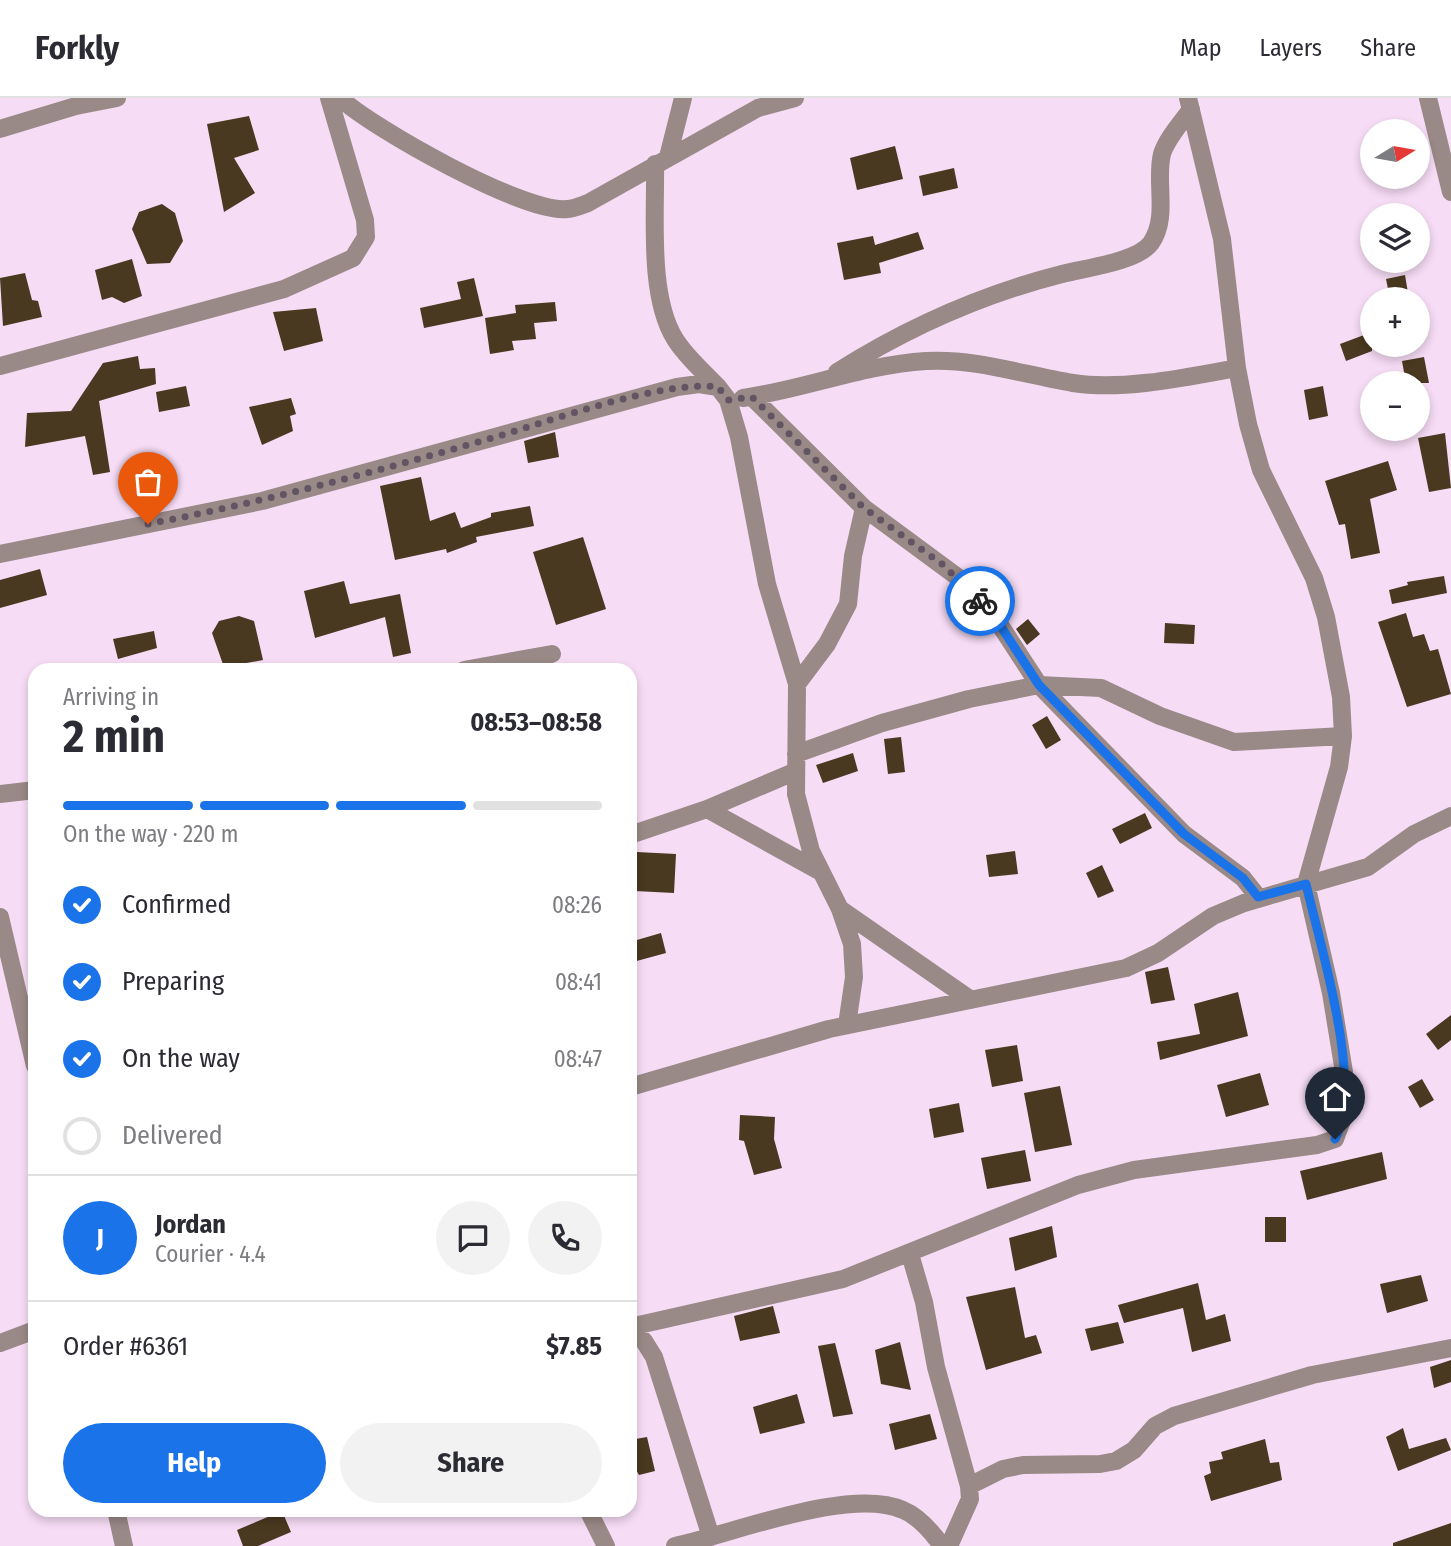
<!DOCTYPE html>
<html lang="en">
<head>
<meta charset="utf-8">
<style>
  body { margin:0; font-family:"Fira Sans Condensed",sans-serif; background:#f2f2f3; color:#2b2b33; height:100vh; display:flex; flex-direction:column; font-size:26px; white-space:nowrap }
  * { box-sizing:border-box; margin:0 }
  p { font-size:23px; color:#7c7c81 }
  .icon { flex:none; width:38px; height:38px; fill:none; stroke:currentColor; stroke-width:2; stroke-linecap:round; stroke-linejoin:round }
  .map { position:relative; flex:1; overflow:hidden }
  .drawer { position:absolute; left:28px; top:565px; width:609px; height:854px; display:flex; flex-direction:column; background:#fff; border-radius:21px; box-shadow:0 4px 10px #0003 }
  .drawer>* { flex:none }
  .needle { width:46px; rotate:79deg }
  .buttons { position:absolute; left:1360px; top:21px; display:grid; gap:14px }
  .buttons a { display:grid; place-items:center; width:70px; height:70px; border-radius:50%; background:#fff; box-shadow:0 4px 10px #0003; font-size:35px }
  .pin { position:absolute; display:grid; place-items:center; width:60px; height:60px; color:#fff; margin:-72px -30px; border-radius:50% 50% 50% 0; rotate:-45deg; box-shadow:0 0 7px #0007 }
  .pin .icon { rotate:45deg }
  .courier { position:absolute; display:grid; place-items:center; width:70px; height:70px; margin:-35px; border:5px solid #1a73e8; border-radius:50%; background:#fff; color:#222; box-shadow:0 2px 9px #0007 }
  .head em { font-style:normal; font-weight:700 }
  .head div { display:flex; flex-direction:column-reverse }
  .head { display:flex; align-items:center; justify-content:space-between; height:119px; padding:0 35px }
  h1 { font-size:46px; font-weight:700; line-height:52px }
  .bar { display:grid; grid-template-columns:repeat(4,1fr); gap:10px 7px; align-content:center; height:84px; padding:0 35px }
  .bar i { height:9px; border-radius:5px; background:#e1e1e2 }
  .bar .current { background:#1a73e8 }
  .bar p { grid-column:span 4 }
  .line { display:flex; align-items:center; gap:18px; padding:0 35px; border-top:2px solid #e1e1e2 }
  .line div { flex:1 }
  .round { display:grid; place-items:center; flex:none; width:74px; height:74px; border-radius:37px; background:#f2f2f3 }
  ol { padding:0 35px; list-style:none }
  li { display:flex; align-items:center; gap:21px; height:77px }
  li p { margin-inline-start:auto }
  li .icon { padding:7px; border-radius:50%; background:#1a73e8; color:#fff; stroke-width:4 }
  li:last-child { color:#7c7c81 }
  li i { width:38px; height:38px; border:4px solid #e1e1e2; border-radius:50% }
  .primary-button { display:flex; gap:14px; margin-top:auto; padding:14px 35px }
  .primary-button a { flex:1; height:80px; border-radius:42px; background:#1a73e8; color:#fff; font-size:28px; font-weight:700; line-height:80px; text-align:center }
  .primary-button a+a { background:#f2f2f3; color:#2b2b33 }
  header { display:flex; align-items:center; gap:42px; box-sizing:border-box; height:98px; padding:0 35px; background:#fff; border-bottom:2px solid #e1e1e2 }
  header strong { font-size:33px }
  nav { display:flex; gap:38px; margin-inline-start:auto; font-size:24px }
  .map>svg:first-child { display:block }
  .building { fill:#493920 }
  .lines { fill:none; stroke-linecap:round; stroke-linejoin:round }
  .minor { stroke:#998987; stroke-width:18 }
  .done { stroke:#625462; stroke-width:7; stroke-dasharray:0 12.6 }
  .route { stroke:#1a73e8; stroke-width:9 }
</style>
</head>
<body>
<header>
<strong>Forkly</strong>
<nav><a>Map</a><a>Layers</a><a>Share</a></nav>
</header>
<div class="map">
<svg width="1451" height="1448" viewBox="0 0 1451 1448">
  <rect width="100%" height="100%" fill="#f6dcf5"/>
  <path class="building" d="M249 18 259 52 234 60 255 95 224 114 207 26Z
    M895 48 903 81 857 92 850 60Z
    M954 70 958 90 923 98 919 78Z
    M162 106 175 115 183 143 170 165 147 166 132 131 139 114Z
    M918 134 924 151 879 165 881 175 844 182 837 145 873 138 875 147Z
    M132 161 142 198 124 205 112 199 102 202 95 172Z
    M25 175 32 202 38 203 42 219 3 228 0 180Z
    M1405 177 1409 201H1390L1386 181Z
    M474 180 483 218 424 230 420 210 461 201 457 184Z
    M555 204 557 223 534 225 536 241 512 243 514 252 490 256 485 220 516 215 515 207Z
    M316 210 323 243 284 253 273 214Z
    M1372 234V253L1346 263 1340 246Z
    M138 258 140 271 155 270 156 286 99 303 110 374 93 377 85 338 25 349 27 315 71 313 103 265Z
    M1424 259 1429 285H1406L1402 263Z
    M186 288 190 308 159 314 156 294Z
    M1323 288 1328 318 1309 322 1304 292Z
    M291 300 296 316 290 318 293 333 262 347 249 309Z
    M555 334 559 359 528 365 524 343Z
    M1445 335 1451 390 1429 394 1418 340Z
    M1388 363 1397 392 1370 401 1380 455 1351 461 1345 426 1339 427 1325 383Z
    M421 379 430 423 455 414 461 430 491 419V415L530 408 534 428 476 439 477 444 447 455 446 451 395 462 380 388Z
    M583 439 606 511 556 527 533 454Z
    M40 471 47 497 0 510V482Z
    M1444 478 1447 495 1392 506 1389 492 1408 487 1407 484Z
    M344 483 350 506 400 496 411 555 393 559 385 519 315 540 304 493Z
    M1406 515 1413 539 1424 536 1430 553 1438 551 1451 596 1407 609 1378 524Z
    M239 518 254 523 263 562 241 566 243 572H225L212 535 219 523Z
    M1028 521 1040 536 1027 547 1016 531Z
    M1165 525 1195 527 1194 546 1164 545Z
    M154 533 157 550 118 561 113 541Z
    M1047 618 1061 642 1046 651 1032 627Z
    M901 639 905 674 888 676 884 641Z
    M853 655 858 673 823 685 816 667Z
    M1145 715 1152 730 1120 746 1112 731Z
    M1015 753 1018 776 989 779 986 757Z
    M637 754 676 756 674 795 635 793Z
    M1102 767 1114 793 1098 800 1086 775Z
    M661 835 666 855 633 864 630 844Z
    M1168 869 1175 902 1151 906 1145 874Z
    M1238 894 1248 938 1160 962 1157 944 1200 936 1194 906Z
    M1451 917V942L1438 952 1426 936Z
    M1017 947 1023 983 992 989 985 952Z
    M1260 975 1269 1007 1226 1019 1217 987Z
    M1422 981 1434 1002 1420 1010 1408 989Z
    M1060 988 1072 1047 1035 1054 1024 995Z
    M959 1005 964 1034 934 1040 929 1011Z
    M740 1017 775 1019 774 1041 782 1070 754 1077 744 1043 739 1042Z
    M1025 1052 1031 1083 987 1091 981 1060Z
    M1382 1054 1387 1081 1307 1102 1300 1073Z
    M1265 1119H1286V1144H1265Z
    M1052 1128 1057 1159 1015 1173 1009 1140Z
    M1421 1177 1428 1203 1387 1215 1380 1186Z
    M1198 1185 1206 1222 1225 1216 1231 1243 1192 1254 1183 1210 1124 1225 1118 1207Z
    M1015 1189 1025 1240 1036 1237 1042 1255 986 1272 966 1199Z
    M773 1208 780 1235 740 1243 734 1218Z
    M1118 1224 1124 1245 1091 1253 1085 1231Z
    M900 1244 911 1292 881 1286 875 1252Z
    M835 1245 853 1316 833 1319 818 1248Z
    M1451 1262V1284L1434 1290 1430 1269Z
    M797 1296 805 1325 760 1336 753 1309Z
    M930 1316 937 1341 895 1352 889 1326Z
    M1403 1330 1409 1351 1446 1340 1451 1352 1398 1373 1386 1339Z
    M647 1339 655 1373 639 1377 630 1361V1342Z
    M1265 1341 1270 1365 1279 1364 1282 1382 1211 1403 1204 1378 1211 1375 1209 1364 1223 1361 1221 1354Z
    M282 1413 291 1434 258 1448H243L237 1432Z
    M1451 1425V1448H1393V1445Z"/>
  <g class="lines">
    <path class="minor" d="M340 0C372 30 525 116 567 111 574 111 582 107 588 105L758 10 795 0
      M1428 0 1451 94
      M0 31 76 8 117 0
      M668 59 683 0
      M655 66C656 116 648 198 675 241 686 259 704 274 718 289
      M0 268 284 191 353 160 366 139 365 122 329 0
      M837 274C905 231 983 196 1062 176 1085 170 1137 164 1151 145 1169 119 1155 84 1162 56 1167 40 1182 24 1191 11
      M752 299 864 410 963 483 998 524 1039 587 1184 736 1243 780 1258 799
      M743 300C805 291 863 267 926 263 975 260 1024 277 1073 285 1122 293 1188 279 1237 270
      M0 456 262 403 677 289 699 286 718 289 728 302 739 339 767 486 797 586 796 696 811 753 840 811 852 846 854 879 847 927
      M464 572 552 556
      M797 586 827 546 848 506 853 458 864 410
      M796 656 882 625 969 601 1039 587 1101 590 1160 618 1234 644 1343 638
      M0 696 35 692
      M707 711 819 773
      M630 737 707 711 794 674
      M840 811 971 902
      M0 819 35 968
      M630 989 829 931 1126 870 1158 855 1213 818 1244 805 1368 769 1414 736 1451 718
      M910 1156 924 1204 936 1269 969 1388 970 1401 949 1448
      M630 1229 843 1181 1078 1087 1134 1072 1317 1047 1335 1041 1345 1014 1344 974 1331 895 1306 786 1339 669 1343 638 1341 599 1326 519 1314 480 1261 372 1248 326 1237 270 1222 141 1188 0
      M630 1229 644 1243 654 1259 711 1439
      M0 1245 35 1232
      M969 1388 1003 1371 1023 1367 1100 1366 1116 1363 1134 1352 1155 1328 1174 1318 1312 1277 1451 1250
      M116 1412 124 1448
      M588 1412 606 1448
      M675 1448C732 1436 850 1388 903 1412 918 1418 932 1434 942 1448"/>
  </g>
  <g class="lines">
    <path class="done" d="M148 426C264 404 378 373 492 340 551 323 661 282 718 289L728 302 752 299 864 410 942 466 980 503"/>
    <path class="route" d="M980 503 998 524 1039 587 1184 736 1243 780 1258 799 1306 786C1320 847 1364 986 1335 1041"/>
  </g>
</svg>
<div class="buttons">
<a><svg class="needle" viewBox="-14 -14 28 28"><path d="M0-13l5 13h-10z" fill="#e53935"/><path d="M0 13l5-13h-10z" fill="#7c7c81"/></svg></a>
<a><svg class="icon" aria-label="layers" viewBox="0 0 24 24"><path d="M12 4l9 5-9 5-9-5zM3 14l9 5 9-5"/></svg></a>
<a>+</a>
<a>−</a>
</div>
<div class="pin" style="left:148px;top:426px;background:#ea580c"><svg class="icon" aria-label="bag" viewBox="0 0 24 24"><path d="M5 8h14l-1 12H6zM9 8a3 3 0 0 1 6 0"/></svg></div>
<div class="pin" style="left:1335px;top:1041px;background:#1f2937"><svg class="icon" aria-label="home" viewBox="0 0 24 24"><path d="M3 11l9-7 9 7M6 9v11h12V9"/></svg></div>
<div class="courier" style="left:980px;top:503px"><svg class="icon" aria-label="bike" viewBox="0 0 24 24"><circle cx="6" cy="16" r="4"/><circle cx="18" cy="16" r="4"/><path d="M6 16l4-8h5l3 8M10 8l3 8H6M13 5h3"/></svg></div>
<section class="drawer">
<div class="head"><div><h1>2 min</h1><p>Arriving in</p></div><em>08:53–08:58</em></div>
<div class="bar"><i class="current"></i><i class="current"></i><i class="current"></i><i></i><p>On the way · 220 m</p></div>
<ol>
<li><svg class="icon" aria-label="check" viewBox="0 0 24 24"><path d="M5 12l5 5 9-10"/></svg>Confirmed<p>08:26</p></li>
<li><svg class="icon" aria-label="check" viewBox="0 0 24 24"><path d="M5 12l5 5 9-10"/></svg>Preparing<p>08:41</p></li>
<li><svg class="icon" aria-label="check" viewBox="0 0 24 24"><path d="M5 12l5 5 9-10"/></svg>On the way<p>08:47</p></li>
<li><i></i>Delivered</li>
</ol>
<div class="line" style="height:126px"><b class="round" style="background:#1a73e8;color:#fff">J</b><div><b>Jordan</b><p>Courier · 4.4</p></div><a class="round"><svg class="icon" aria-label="chat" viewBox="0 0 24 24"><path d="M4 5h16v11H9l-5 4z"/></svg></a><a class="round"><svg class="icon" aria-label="phone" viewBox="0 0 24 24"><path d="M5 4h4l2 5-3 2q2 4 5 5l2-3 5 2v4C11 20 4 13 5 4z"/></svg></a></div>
<div class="line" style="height:91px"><div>Order #6361</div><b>$7.85</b></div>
<div class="primary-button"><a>Help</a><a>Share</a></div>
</section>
</div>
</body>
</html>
